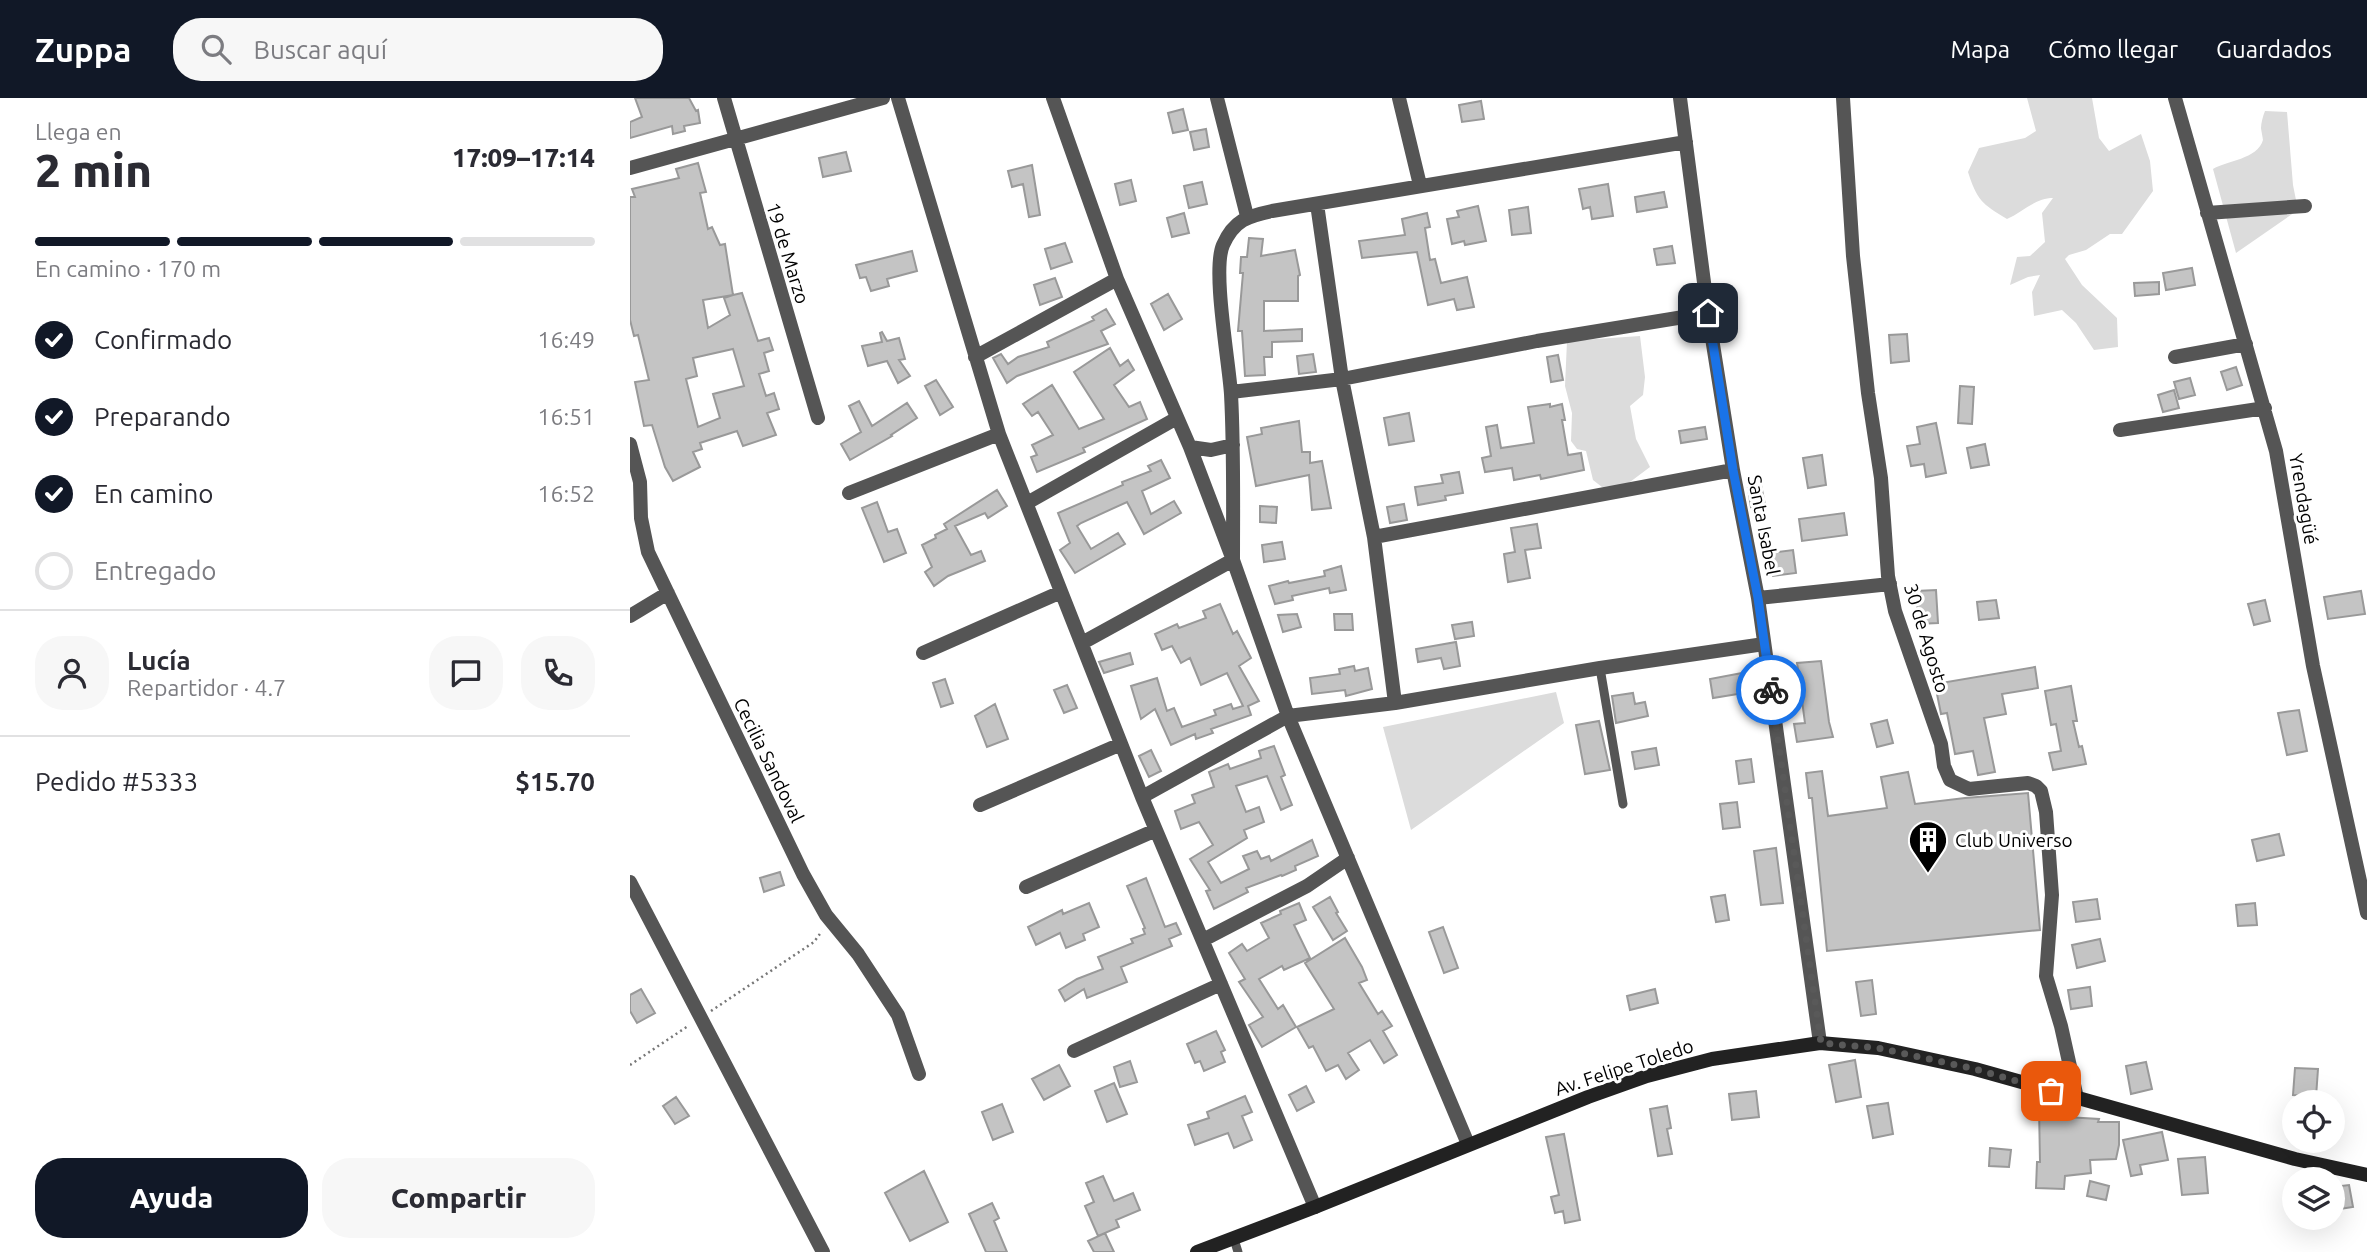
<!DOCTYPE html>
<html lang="es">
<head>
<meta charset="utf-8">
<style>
  body { margin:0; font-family:Ubuntu,sans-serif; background:#f7f7f7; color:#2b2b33; height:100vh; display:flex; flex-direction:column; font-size:26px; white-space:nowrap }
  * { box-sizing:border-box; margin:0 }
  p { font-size:23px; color:#7c7c81 }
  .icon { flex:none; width:38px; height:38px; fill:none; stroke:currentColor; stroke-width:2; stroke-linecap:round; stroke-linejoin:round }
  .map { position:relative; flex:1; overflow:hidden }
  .details { display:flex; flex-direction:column; background:#fff; width:630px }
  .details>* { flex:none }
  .buttons { position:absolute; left:1652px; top:992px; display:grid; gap:14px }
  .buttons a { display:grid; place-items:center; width:63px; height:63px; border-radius:50%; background:#fff; box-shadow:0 7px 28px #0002; font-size:35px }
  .pin { position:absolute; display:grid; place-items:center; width:60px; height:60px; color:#fff; margin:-30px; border-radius:14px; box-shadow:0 4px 10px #0006 }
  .courier { position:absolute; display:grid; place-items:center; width:70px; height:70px; margin:-35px; border:5px solid #1a73e8; border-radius:50%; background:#fff; color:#222; box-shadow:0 2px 9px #0007 }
  .summary em { font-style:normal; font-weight:800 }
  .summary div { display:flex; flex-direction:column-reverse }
  .summary { display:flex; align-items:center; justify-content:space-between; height:119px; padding:0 35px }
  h1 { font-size:46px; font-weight:800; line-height:52px }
  .bar { display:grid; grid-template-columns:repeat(4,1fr); gap:10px 7px; align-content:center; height:84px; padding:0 35px }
  .bar i { height:9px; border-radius:5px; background:#e1e1e2 }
  .bar .on { background:#111827 }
  .bar p { grid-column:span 4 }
  .line { display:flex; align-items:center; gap:18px; padding:0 35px; border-top:2px solid #e1e1e2 }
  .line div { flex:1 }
  .round { display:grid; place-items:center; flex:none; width:74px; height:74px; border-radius:28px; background:#f7f7f7 }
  ol { padding:0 35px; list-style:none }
  li { display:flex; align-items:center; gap:21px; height:77px }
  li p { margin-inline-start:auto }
  li .icon { padding:7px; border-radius:50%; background:#111827; color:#fff; stroke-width:4 }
  li:last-child { color:#7c7c81 }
  li i { width:38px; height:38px; border:4px solid #e1e1e2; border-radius:50% }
  .button { display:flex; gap:14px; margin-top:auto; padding:14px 35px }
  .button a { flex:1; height:80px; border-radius:28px; background:#111827; color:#fff; font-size:28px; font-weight:800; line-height:80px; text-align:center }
  .button a+a { background:#f7f7f7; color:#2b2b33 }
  header { display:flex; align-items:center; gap:42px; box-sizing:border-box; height:98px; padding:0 35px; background:#111827; color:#fff }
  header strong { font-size:33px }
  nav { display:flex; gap:38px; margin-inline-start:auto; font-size:24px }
  .search { width:490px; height:63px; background:#f7f7f7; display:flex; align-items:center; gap:18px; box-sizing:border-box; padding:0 24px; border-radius:28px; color:#7c7c81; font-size:26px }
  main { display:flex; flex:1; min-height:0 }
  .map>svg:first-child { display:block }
  .green { fill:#dcdcdc }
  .building { fill:#c4c4c4; stroke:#999; stroke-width:2; fill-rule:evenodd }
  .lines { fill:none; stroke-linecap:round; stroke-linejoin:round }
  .path { stroke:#777; stroke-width:2.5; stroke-dasharray:2 3.5; stroke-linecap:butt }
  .lane { stroke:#555; stroke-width:9 }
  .street { stroke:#555; stroke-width:14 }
  .secondary { stroke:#222; stroke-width:14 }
  .done { stroke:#595959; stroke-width:7; stroke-dasharray:0 12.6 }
  .route { stroke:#1a73e8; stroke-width:9 }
  .labels { text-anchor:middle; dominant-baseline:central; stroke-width:6; stroke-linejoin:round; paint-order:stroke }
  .street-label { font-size:19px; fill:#000; stroke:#fff }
  .poi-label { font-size:19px; fill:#000; stroke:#fff; text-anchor:start }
</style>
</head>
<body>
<header>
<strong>Zuppa</strong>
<div class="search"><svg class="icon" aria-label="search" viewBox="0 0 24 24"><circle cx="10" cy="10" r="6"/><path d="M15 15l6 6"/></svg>Buscar aquí</div>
<nav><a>Mapa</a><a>Cómo llegar</a><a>Guardados</a></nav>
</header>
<main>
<section class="details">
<div class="summary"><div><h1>2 min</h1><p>Llega en</p></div><em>17:09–17:14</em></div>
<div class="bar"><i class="on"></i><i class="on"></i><i class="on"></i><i></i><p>En camino · 170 m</p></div>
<ol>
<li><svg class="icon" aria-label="check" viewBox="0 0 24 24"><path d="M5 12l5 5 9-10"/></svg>Confirmado<p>16:49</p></li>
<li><svg class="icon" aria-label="check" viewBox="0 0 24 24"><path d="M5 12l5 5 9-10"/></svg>Preparando<p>16:51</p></li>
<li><svg class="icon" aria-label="check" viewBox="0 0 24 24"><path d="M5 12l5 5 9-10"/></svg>En camino<p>16:52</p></li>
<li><i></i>Entregado</li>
</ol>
<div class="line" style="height:126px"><a class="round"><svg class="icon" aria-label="person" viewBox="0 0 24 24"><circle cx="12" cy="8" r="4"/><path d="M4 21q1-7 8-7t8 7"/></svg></a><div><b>Lucía</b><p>Repartidor · 4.7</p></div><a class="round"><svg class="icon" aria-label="chat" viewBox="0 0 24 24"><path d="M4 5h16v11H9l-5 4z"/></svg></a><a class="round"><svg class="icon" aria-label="phone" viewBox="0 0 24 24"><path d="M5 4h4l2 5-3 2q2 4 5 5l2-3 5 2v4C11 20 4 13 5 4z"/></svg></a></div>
<div class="line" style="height:91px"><div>Pedido #5333</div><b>$15.70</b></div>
<div class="button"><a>Ayuda</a><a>Compartir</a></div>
</section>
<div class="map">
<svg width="1737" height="1154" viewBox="0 0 1737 1154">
  <rect width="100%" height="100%" fill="#fff"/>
  <path class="green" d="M1397 0H1462L1469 40 1479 53 1511 36 1520 63 1523 93 1492 136H1480L1456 152 1439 157 1435 161 1452 187 1487 220 1488 249 1464 252 1446 225 1432 212 1404 218 1402 194 1410 177 1398 179 1380 187 1387 159 1400 158 1415 144 1412 115 1423 100C1405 100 1393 114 1377 121 1352 106 1347 102 1338 74L1349 50 1395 40 1406 33Z
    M1635 13 1657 14 1663 87 1668 112 1606 155 1583 71C1596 63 1628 61 1633 42 1633 41 1631 31 1631 30 1631 25 1633 18 1635 13Z
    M1010 238 1015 279 1013 297 1000 308 1006 341 1020 369 996 387 972 389 963 382 956 353 947 351 941 343 942 315 935 288 937 243Z
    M926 594 934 625 781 732 753 629Z"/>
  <path class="building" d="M5 0H59L66 13 68 12 70 25 54 28 55 33 43 36 42 28 0 40V24L12 19Z
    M851 3 854 21 832 24 829 7Z
    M553 11 558 32 543 35 538 15Z
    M576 31 579 49 564 52 560 34Z
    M216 54 221 73 193 79 189 60Z
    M68 65 76 94 70 95 78 131 82 129 90 147 95 146 103 197 112 195 128 243 139 240 143 252 134 255 139 273 129 276 136 298 144 295 149 311 137 315 146 337 113 348 107 333 70 345 72 351 63 354 70 369 43 383 35 369 22 327 14 328 5 284 19 282 8 237 4 238 0 222V99H5L2 91 49 80 46 71ZM103 197 94 200 100 217 78 230 73 202ZM103 251 114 288 83 296 90 320 68 329 56 281 67 278 63 260Z
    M402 67 410 117 399 119 393 86 382 89 378 73Z
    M501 82 506 103 490 107 485 86Z
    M572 84 577 106 559 110 554 88Z
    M978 86 983 118 962 121 960 109 953 111 949 91Z
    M1034 94 1037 109 1007 114 1005 99Z
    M848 108 856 143 835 147 834 143 822 146 817 121 829 119 827 113Z
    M898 109 901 135 882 137 879 112Z
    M554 115 559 135 542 139 537 120Z
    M797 115 800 129 795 130 800 162 805 161 811 185 837 179 844 209 827 212 824 201 798 207 787 154 732 160 729 143 775 137 772 121Z
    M619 140 633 141 631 158 665 152 670 177 668 178V203H634V233L672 231V243L642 244V259H634L635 277 615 278 612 233H608L613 175H610L611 159H617Z
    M435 145 442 164 421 171 415 151Z
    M1042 148 1045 165 1027 167 1024 151Z
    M282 153 287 173 257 181 259 188 241 193 236 179 230 180 226 167Z
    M1562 170 1565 187 1536 192 1533 175Z
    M425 180 432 199 410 207 404 187Z
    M1529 184V196L1505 198 1504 185Z
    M538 196 552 221 534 232 521 206Z
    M476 211 485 226 471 233 478 246 387 278 377 285 363 260 371 256 378 266 388 259 419 249 417 244 464 222 462 219Z
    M252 234 257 243 269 240 275 261 269 262 280 278 268 285 257 263 238 268 232 248 252 244 250 235Z
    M1277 236 1279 263 1261 265 1259 237Z
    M480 250 490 268 498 262 504 272 484 287 499 309 510 304 517 321 453 350 455 354 407 374 401 359 407 357 402 347 423 337 408 314 402 318 393 306 422 287 449 331 474 321 444 274Z
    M683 256 686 274 669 276 667 258Z
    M928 257 933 282 921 284 917 259Z
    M1606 269 1612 287 1597 292 1591 274Z
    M1560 280 1565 297 1549 301 1544 284Z
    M306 282 323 309 310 317 295 288Z
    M1330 288 1344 289 1342 326 1328 325Z
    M1544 292 1549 310 1533 314 1528 297Z
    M229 303 242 328 277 305 287 320 261 337 262 338 220 362 211 346 231 334 219 308Z
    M920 306V309L932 306 935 322H932L938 357 951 355 954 372 911 381 910 377 884 382 882 370 855 374 852 360 861 358 856 329 867 327 871 350 904 345 898 309Z
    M779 315 784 343 759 347 754 320Z
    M669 323 672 354H680V365L692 363 701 410 682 412 679 377 626 388 617 339 632 336 631 330Z
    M1306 325 1316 375 1296 379 1294 366 1281 368 1277 348 1290 346 1287 329Z
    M1075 329 1077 341 1051 345 1049 333Z
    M1355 346 1359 367 1341 370 1337 350Z
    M1192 357 1196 387 1178 390 1173 360Z
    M531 362 540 380 512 393 521 416 544 403 551 415 514 436 497 404 451 425 447 428 461 451 488 435 495 446 445 475 430 452 440 445 428 415 493 387 492 384 521 373 518 368Z
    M829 374 833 395 815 398 816 402 788 407 785 389 813 385 811 377Z
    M1131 387 1135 407 1121 409 1118 390Z
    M367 392 377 408 358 420 355 415 325 428 341 457 351 453 355 463 318 478 304 488 295 474 302 469 292 447 306 440 305 437 317 431 314 426Z
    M247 404 258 434 267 431 276 455 254 464 232 410Z
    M774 406 777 422 760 425 757 409Z
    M630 408 647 409 646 425 630 424Z
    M1214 415 1217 437 1172 443 1169 421Z
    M907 426 911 450 895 452 900 480 878 484 874 456 885 454 881 430Z
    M652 444 655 461 634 464 632 447Z
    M1163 452 1166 475 1143 478 1140 455Z
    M711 468 716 492 700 495 699 490 662 498 663 502 645 506 639 488 658 483 659 485 695 478 694 473Z
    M1306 492 1308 525 1288 526 1286 493Z
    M1731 493 1735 516 1698 521 1694 499Z
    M1366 502 1369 520 1349 522 1347 504Z
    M1635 502 1640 523 1624 527 1618 506Z
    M590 506 603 536 607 533 621 560 609 568 629 603 618 608 621 617 581 631 583 635 566 641 565 636 541 647 525 611 511 621 501 588 527 580 537 613 544 610 552 629 586 617 584 612 601 606 603 611 613 608 597 575 571 587 560 560 551 565 542 548 532 552 525 536 547 526 549 530 576 520 573 513Z
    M667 516 671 529 653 534 648 517Z
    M704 516H722L723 532H705Z
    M842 524 844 538 825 541 822 527Z
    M826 544 830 568 814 571 811 560 788 564 786 551Z
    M500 555 503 566 474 575 469 564Z
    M1191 563 1199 624 1203 639 1167 644 1164 626 1175 625 1171 595 1160 597 1158 578 1169 576 1167 565Z
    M724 568 725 573 738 570 742 591 716 598 715 592 682 596 680 580 710 576 709 571Z
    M1405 569 1408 590 1372 596 1376 616 1354 620 1365 674 1348 677 1343 653 1325 656 1317 615 1311 616 1305 586Z
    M1128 572 1130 588 1113 592 1114 595 1083 600 1080 581Z
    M315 581 323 605 311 609 303 585Z
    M437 587 447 610 434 615 424 592Z
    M1441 588 1447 623H1443L1449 649 1452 648 1456 666 1423 672 1419 655 1431 653 1426 626 1421 627 1415 593Z
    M1003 595 1005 606 1015 604 1018 618 986 625 982 598Z
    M365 606 378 641 357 649 345 618Z
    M1669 612 1677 653 1657 657 1648 615Z
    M1257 622 1263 645 1247 649 1241 626Z
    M969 623 980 672 955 676 946 627Z
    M644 648 655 677 651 679 662 707 651 712 637 678 606 688 616 714 629 709 634 724 614 732 617 740 578 764 591 785 619 771 613 758 627 753 631 761 639 758 641 763 682 742 688 758 665 768 666 772 652 778 651 777 616 790 618 794 584 811 576 793 580 792 560 761 583 747 569 724 551 731 545 713 565 705 562 697 584 689 579 674 598 666 600 671 631 660 629 653Z
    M1026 650 1029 667 1005 671 1002 654Z
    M521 652 531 673 519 679 509 658Z
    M1121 661 1124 684 1109 686 1106 663Z
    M1192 673 1198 718 1257 710 1251 679 1278 674 1285 706 1335 700 1398 695 1410 832 1197 853 1182 700H1179L1176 675Z
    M1107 704 1110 729 1093 731 1090 706Z
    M1649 736 1654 757 1627 763 1622 742Z
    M1146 750 1153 805 1131 807 1124 753Z
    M150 774 154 787 134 794 130 780Z
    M516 780 535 829 546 825 551 836 539 841 542 848 491 869 497 884 457 900 454 891 435 903 429 892 447 881 473 871 468 859 503 845 501 841 515 836 513 831 515 830 497 788Z
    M1095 797 1099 822 1086 824 1081 799Z
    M700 799 708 814 706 815 717 833 703 842 683 809Z
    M1467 801 1470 821 1446 824 1443 804Z
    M459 805 469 829 453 836 455 842 436 850 430 835 406 847 398 829 432 812 433 816Z
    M669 805 676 822 664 827 680 860 654 872 652 868 629 881 648 911 653 907 666 929 632 949 619 927 633 919 609 884 615 881 599 855 612 846 617 853 639 840 631 825 651 816 650 813Z
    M1625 805 1627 827 1608 828 1606 807Z
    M813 829 828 870 814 875 799 834Z
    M715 840 732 869 737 882 729 885 748 916 752 913 762 928 753 933 767 957 754 965 740 942 718 955 729 972 716 981 708 967 696 973 683 948 679 950 667 929 704 911 675 865Z
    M1470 841 1475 863 1447 870 1442 847Z
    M1242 882 1246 916 1231 918 1226 884Z
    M1460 889 1462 908 1441 911 1438 892Z
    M11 891 25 915 7 925 0 913V897Z
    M1025 891 1028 905 1000 912 997 898Z
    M586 933 595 952 591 954 595 964 574 973 570 963 565 965 557 946Z
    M1225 962 1231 999 1206 1004 1199 967Z
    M500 963 507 984 490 989 484 969Z
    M1516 964 1522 991 1501 996 1496 968Z
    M429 967 440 988 414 1002 402 981Z
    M1665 970 1688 971 1686 999 1663 997Z
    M484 985 497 1016 477 1024 465 993Z
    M676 988 684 1004 667 1013 659 997Z
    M1126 993 1129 1019 1102 1022 1099 996Z
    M615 998 622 1014 612 1018 622 1042 604 1050 598 1035 565 1047 558 1027 579 1020 577 1014Z
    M46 999 59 1018 45 1026 33 1008Z
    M1258 1005 1263 1036 1243 1040 1237 1008Z
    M372 1006 383 1034 363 1042 352 1014Z
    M1037 1008 1041 1030 1037 1031 1042 1056 1028 1058 1020 1011Z
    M1435 1008 1436 1019 1469 1021 1468 1024H1489V1047L1486 1061 1460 1062 1461 1075 1435 1078 1434 1091 1406 1090 1407 1064H1410L1409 1009Z
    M1532 1034 1538 1062 1510 1067 1512 1076 1501 1078 1493 1042Z
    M934 1036 950 1122 935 1125 933 1113 925 1115 921 1099 929 1097 916 1039Z
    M1360 1050 1381 1052 1379 1069 1359 1068Z
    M1575 1059 1578 1095 1552 1097 1548 1061Z
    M294 1073 318 1124 280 1143 255 1095Z
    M473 1078 484 1103 503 1095 510 1112 486 1122 489 1129 468 1138 455 1108 464 1104 456 1085Z
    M1460 1083 1479 1088 1476 1102 1457 1098Z
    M1719 1087 1723 1109 1703 1112V1089Z
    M362 1105 369 1120 364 1123 377 1154H356L339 1116Z
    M475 1135 484 1154H464L458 1143Z"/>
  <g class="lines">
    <path class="path" d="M81 913 184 844 192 833
      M0 967 58 928"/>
    <path class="lane" d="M970 570 993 706
      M604 1141 608 1154"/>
    <path class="street" d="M94 0 188 320
      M268 0 369 336 512 699 685 1109
      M423 0 487 181 560 349 603 462 658 618 838 1046
      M587 0 617 118
      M769 0 790 87
      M1050 0 1078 215 1103 372 1128 500 1190 945
      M1213 0 1223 158 1238 295 1251 380 1258 478 1265 513 1311 646 1314 668 1320 682 1339 691 1398 685 1406 688 1411 693 1416 714 1422 797 1416 878 1431 928 1447 1000
      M1545 0 1646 353 1683 568 1737 815
      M0 70 253 0
      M687 106 712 281 744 439 765 605
      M1577 115 1675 108
      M345 259 487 181
      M1545 259 1616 246
      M601 294 712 281 907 243 1078 215
      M1490 332 1635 310
      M0 346 10 384 11 420 18 454 173 776 196 817 228 856 268 917 289 976
      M560 349 581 352 603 347
      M219 395 369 336
      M397 405 547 320
      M744 439 1103 372
      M1128 500 1260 486
      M0 518 38 495
      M452 545 603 462C603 407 604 351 601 296 599 264 582 172 593 147 604 122 618 118 642 113L1056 44
      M293 555 431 494
      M512 699 658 618 765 605 970 570 1134 546
      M350 707 491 646
      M0 784 193 1154
      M396 789 526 732
      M573 842 677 788 718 760
      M444 953 591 886"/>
    <path class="secondary" d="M567 1154 685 1109 958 999 1017 978 1082 961 1190 945 1248 950 1345 971 1665 1061 1737 1077"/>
  </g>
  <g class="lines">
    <path class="done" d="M1141 592 1191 945 1248 950 1345 971 1421 993"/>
    <path class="route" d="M1078 215 1103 372 1128 500 1141 592"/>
  </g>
  <defs>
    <g id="building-pin" transform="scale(2.0125)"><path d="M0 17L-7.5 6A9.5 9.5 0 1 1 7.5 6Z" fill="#000" stroke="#fff"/><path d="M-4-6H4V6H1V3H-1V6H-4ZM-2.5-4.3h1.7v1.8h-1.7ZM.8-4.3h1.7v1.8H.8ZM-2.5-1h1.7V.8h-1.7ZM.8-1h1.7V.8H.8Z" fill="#fff"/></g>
  </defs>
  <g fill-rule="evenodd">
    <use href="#building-pin" x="1298" y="742"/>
  </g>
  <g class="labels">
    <g class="street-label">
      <text transform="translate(158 155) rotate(73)">19 de Marzo</text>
      <text transform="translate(1674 401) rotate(80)">Yrendagüé</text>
      <text transform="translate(1134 427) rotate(79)">Santa Isabel</text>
      <text transform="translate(1297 540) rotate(73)">30 de Agosto</text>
      <text transform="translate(139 662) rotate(64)">Cecilia Sandoval</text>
      <text transform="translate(994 969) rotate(-18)">Av. Felipe Toledo</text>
    </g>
    <g class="poi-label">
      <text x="1325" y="742">Club Universo</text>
    </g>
  </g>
</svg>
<div class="buttons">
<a><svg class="icon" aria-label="locate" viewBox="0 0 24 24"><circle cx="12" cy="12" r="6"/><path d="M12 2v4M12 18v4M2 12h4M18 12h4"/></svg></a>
<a><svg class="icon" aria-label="layers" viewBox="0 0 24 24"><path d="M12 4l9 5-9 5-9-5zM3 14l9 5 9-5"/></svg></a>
</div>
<div class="pin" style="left:1421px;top:993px;background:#ea580c"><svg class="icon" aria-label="bag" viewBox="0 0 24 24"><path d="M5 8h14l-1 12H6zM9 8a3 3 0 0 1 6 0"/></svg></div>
<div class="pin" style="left:1078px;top:215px;background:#1f2937"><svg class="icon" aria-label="home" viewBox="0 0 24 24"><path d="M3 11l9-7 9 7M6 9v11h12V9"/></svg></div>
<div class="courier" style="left:1141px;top:592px"><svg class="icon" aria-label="bike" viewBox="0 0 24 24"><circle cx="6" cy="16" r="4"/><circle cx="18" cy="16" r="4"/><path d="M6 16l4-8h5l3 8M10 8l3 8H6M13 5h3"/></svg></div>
</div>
</main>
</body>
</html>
